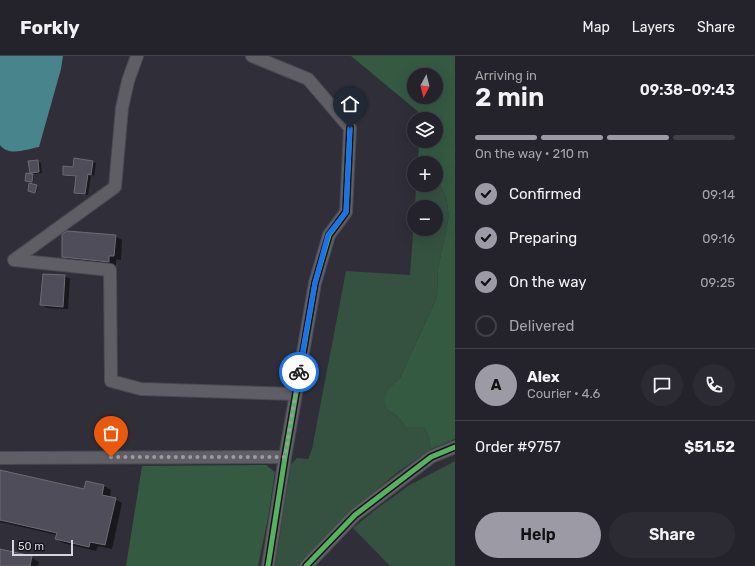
<!DOCTYPE html>
<html lang="en">
<head>
<meta charset="utf-8">
<style>
  body { margin:0; font-family:Rubik,sans-serif; background:#2c2a32; color:#f1f3f6; height:100vh; display:flex; flex-direction:column; font-size:15px; white-space:nowrap }
  * { box-sizing:border-box; margin:0 }
  p { font-size:13px; color:#a3a4a8 }
  .icon { flex:none; width:22px; height:22px; fill:none; stroke:currentColor; stroke-width:2; stroke-linecap:round; stroke-linejoin:round }
  .map { position:relative; flex:1; overflow:hidden }
  .details { display:flex; flex-direction:column; background:#24222a; width:300px }
  .details>* { flex:none }
  .needle { width:26px; rotate:187deg }
  .controls { position:absolute; left:407px; top:12px; display:grid; gap:8px }
  .controls a { display:grid; place-items:center; width:36px; height:36px; border-radius:50%; background:#24222a; box-shadow:0 4px 16px #0002,0 0 0 1px #413f47; font-size:20px }
  .scale { position:absolute; left:12px; bottom:10px; width:61px; box-sizing:border-box; padding-left:4px; border:2px solid #d6d4df; border-top:0; font-size:11px; line-height:14px; white-space:nowrap; color:#d6d4df; -webkit-text-stroke:3px #16151c; paint-order:stroke }
  .pin { position:absolute; display:grid; place-items:center; width:34px; height:34px; color:#fff; margin:-41px -17px; border-radius:50% 50% 50% 0; rotate:-45deg; box-shadow:0 0 4px #0007 }
  .pin .icon { rotate:45deg }
  .courier { position:absolute; display:grid; place-items:center; width:40px; height:40px; margin:-20px; border:3px solid #1a73e8; border-radius:50%; background:#fff; color:#222; box-shadow:0 1px 5px #0007 }
  .overview em { font-style:normal; font-weight:600 }
  .overview div { display:flex; flex-direction:column-reverse }
  .overview { display:flex; align-items:center; justify-content:space-between; height:68px; padding:0 20px }
  h1 { font-size:26px; font-weight:600; line-height:30px }
  .bar { display:grid; grid-template-columns:repeat(4,1fr); gap:6px 4px; align-content:center; height:48px; padding:0 20px }
  .bar i { height:5px; border-radius:3px; background:#413f47 }
  .bar .current { background:#9c9aa5 }
  .bar p { grid-column:span 4 }
  .line { display:flex; align-items:center; gap:10px; padding:0 20px; border-top:1px solid #413f47 }
  .line div { flex:1 }
  .round { display:grid; place-items:center; flex:none; width:42px; height:42px; border-radius:21px; background:#2c2a32 }
  ol { padding:0 20px; list-style:none }
  li { display:flex; align-items:center; gap:12px; height:44px }
  li p { margin-inline-start:auto }
  li .icon { padding:4px; border-radius:50%; background:#9c9aa5; color:#111; stroke-width:4 }
  li:last-child { color:#a3a4a8 }
  li i { width:22px; height:22px; border:2px solid #413f47; border-radius:50% }
  .primary-button { display:flex; gap:8px; margin-top:auto; padding:8px 20px }
  .primary-button a { flex:1; height:46px; border-radius:24px; background:#9c9aa5; color:#111; font-size:16px; font-weight:600; line-height:46px; text-align:center }
  .primary-button a+a { background:#2c2a32; color:#f1f3f6 }
  header { display:flex; align-items:center; gap:24px; box-sizing:border-box; height:56px; padding:0 20px; background:#24222a; border-bottom:1px solid #413f47 }
  header strong { font-size:19px }
  nav { display:flex; gap:22px; margin-inline-start:auto; font-size:14px }
  main { display:flex; flex:1; min-height:0 }
  .map>svg:first-child { display:block }
  .green { fill:#355140 }
  .forest { fill:#345a42; fill-rule:evenodd }
  .water { fill:#48848b }
  .shadow { fill:#0007 }
  .building { fill:#504d5a; stroke:#6c6b73 }
  .lines { fill:none; stroke-linecap:round; stroke-linejoin:round }
  .minor-casing { stroke:#4a4951; stroke-width:14 }
  .minor { stroke:#605e65; stroke-width:12 }
  .cycleway-casing { stroke:#16151c; stroke-width:8 }
  .cycleway { stroke:#56b35d; stroke-width:5 }
  .done { stroke:#9c9aa5; stroke-width:4; stroke-dasharray:0 7.2 }
  .route { stroke:#1a73e8; stroke-width:5 }
</style>
</head>
<body>
<header>
<strong>Forkly</strong>
<nav><a>Map</a><a>Layers</a><a>Share</a></nav>
</header>
<main>
<div class="map">
<svg width="455" height="510" viewBox="0 0 455 510">
  <rect width="100%" height="100%" fill="#302e38"/>
  <path class="green" d="M436 122 446 140 449 160 438 213 437 241 400 322 390 331 387 353 397 360 406 371H424L429 382 431 393 395 418 354 454 299 510H275L291 408 297 402 308 403 312 393 346 215 410 219 414 163V173H436V151H415L416 129H436Z
    M455 405V510H390L353 472 379 451 408 430Z"/>
  <path class="forest" d="M351 0H455V383L431 393 429 382 424 371H406L397 360 387 353 384 343 390 331 400 322 437 241 438 213 449 160 446 140 436 122V107H418L419 85H436V63H421V58ZM414 19H436V41H414Z
    M266 409 275 416 268 462 258 510H126L142 410Z"/>
  <path class="water" d="M0 0H63L61 13 39 91C27 93 9 101 0 89Z"/>
  <path class="shadow" d="M38 105 41 107 42 117 34 118 31 116Z
    M92 106 96 107 94 120 91 119 88 139 78 138 75 136 77 121 67 120 64 119 74 112Z
    M27 118 34 119 33 126 26 125Z
    M37 130 38 131 36 137 30 135Z
    M115 180 122 184 121 204 116 203V210L70 205 63 201Z
    M44 219 65 220 70 223 68 253 47 252 41 249Z
    M0 415 85 434 87 426 104 430 111 434 110 441 115 443 122 447 112 493 98 490 96 495 63 487 56 483 57 479 0 466Z
    M0 494 31 501 39 506 38 510H0Z"/>
  <path class="building" d="M74 102 93 105 91 119 88 118 85 138 74 137 76 120 63 119V110L73 111Z
    M38 104 39 116 30 117 28 105Z
    M26 117 33 118 32 126 25 125Z
    M29 127 37 129 35 137 28 135Z
    M67 175 116 179 114 200H109V206L62 201V178Z
    M43 218 65 219 63 251 40 249Z
    M0 414 84 433 86 425 104 429 102 439 116 442 105 489 90 486 89 491 55 483 57 477 0 464Z
    M0 493 32 500 30 510H0Z"/>
  <g class="lines">
    <g class="minor-casing">
      <path id="minor" d="M252 0 308 23 350 72 346 156 329 179 315 227 285 401 268 510
        M14 204 110 214 111 325 141 333 295 338
        M14 204 115 131 122 52 128 25 137 0
        M0 402 285 401
        M306 510 355 459 431 401 455 391"/>
    </g>
    <use href="#minor" class="minor"/>
    <g class="cycleway-casing">
      <path id="cycleway" d="M268 510 285 401 315 227 329 179 346 156 350 72
        M306 510 355 459 431 401 455 391"/>
    </g>
    <use href="#cycleway" class="cycleway"/>
  </g>
  <g class="lines">
    <path class="done" d="M111 401H285L299 316"/>
    <path class="route" d="M299 316 315 227 328 179 346 156 350 72"/>
  </g>
</svg>
<div class="controls">
<a><svg class="needle" viewBox="-14 -14 28 28"><path d="M0-13l5 13h-10z" fill="#e53935"/><path d="M0 13l5-13h-10z" fill="#a3a4a8"/></svg></a>
<a><svg class="icon" aria-label="layers" viewBox="0 0 24 24"><path d="M12 4l9 5-9 5-9-5zM3 14l9 5 9-5"/></svg></a>
<a>+</a>
<a>−</a>
</div>
<div class="scale">50 m</div>
<div class="pin" style="left:111px;top:401px;background:#ea580c"><svg class="icon" aria-label="bag" viewBox="0 0 24 24"><path d="M5 8h14l-1 12H6zM9 8a3 3 0 0 1 6 0"/></svg></div>
<div class="pin" style="left:350px;top:72px;background:#1f2937"><svg class="icon" aria-label="home" viewBox="0 0 24 24"><path d="M3 11l9-7 9 7M6 9v11h12V9"/></svg></div>
<div class="courier" style="left:299px;top:316px"><svg class="icon" aria-label="bike" viewBox="0 0 24 24"><circle cx="6" cy="16" r="4"/><circle cx="18" cy="16" r="4"/><path d="M6 16l4-8h5l3 8M10 8l3 8H6M13 5h3"/></svg></div>
</div>
<section class="details">
<div class="overview"><div><h1>2 min</h1><p>Arriving in</p></div><em>09:38–09:43</em></div>
<div class="bar"><i class="current"></i><i class="current"></i><i class="current"></i><i></i><p>On the way · 210 m</p></div>
<ol>
<li><svg class="icon" aria-label="check" viewBox="0 0 24 24"><path d="M5 12l5 5 9-10"/></svg>Confirmed<p>09:14</p></li>
<li><svg class="icon" aria-label="check" viewBox="0 0 24 24"><path d="M5 12l5 5 9-10"/></svg>Preparing<p>09:16</p></li>
<li><svg class="icon" aria-label="check" viewBox="0 0 24 24"><path d="M5 12l5 5 9-10"/></svg>On the way<p>09:25</p></li>
<li><i></i>Delivered</li>
</ol>
<div class="line" style="height:72px"><b class="round" style="background:#9c9aa5;color:#111">A</b><div><b>Alex</b><p>Courier · 4.6</p></div><a class="round"><svg class="icon" aria-label="chat" viewBox="0 0 24 24"><path d="M4 5h16v11H9l-5 4z"/></svg></a><a class="round"><svg class="icon" aria-label="phone" viewBox="0 0 24 24"><path d="M5 4h4l2 5-3 2q2 4 5 5l2-3 5 2v4C11 20 4 13 5 4z"/></svg></a></div>
<div class="line" style="height:52px"><div>Order #9757</div><b>$51.52</b></div>
<div class="primary-button"><a>Help</a><a>Share</a></div>
</section>
</main>
</body>
</html>
